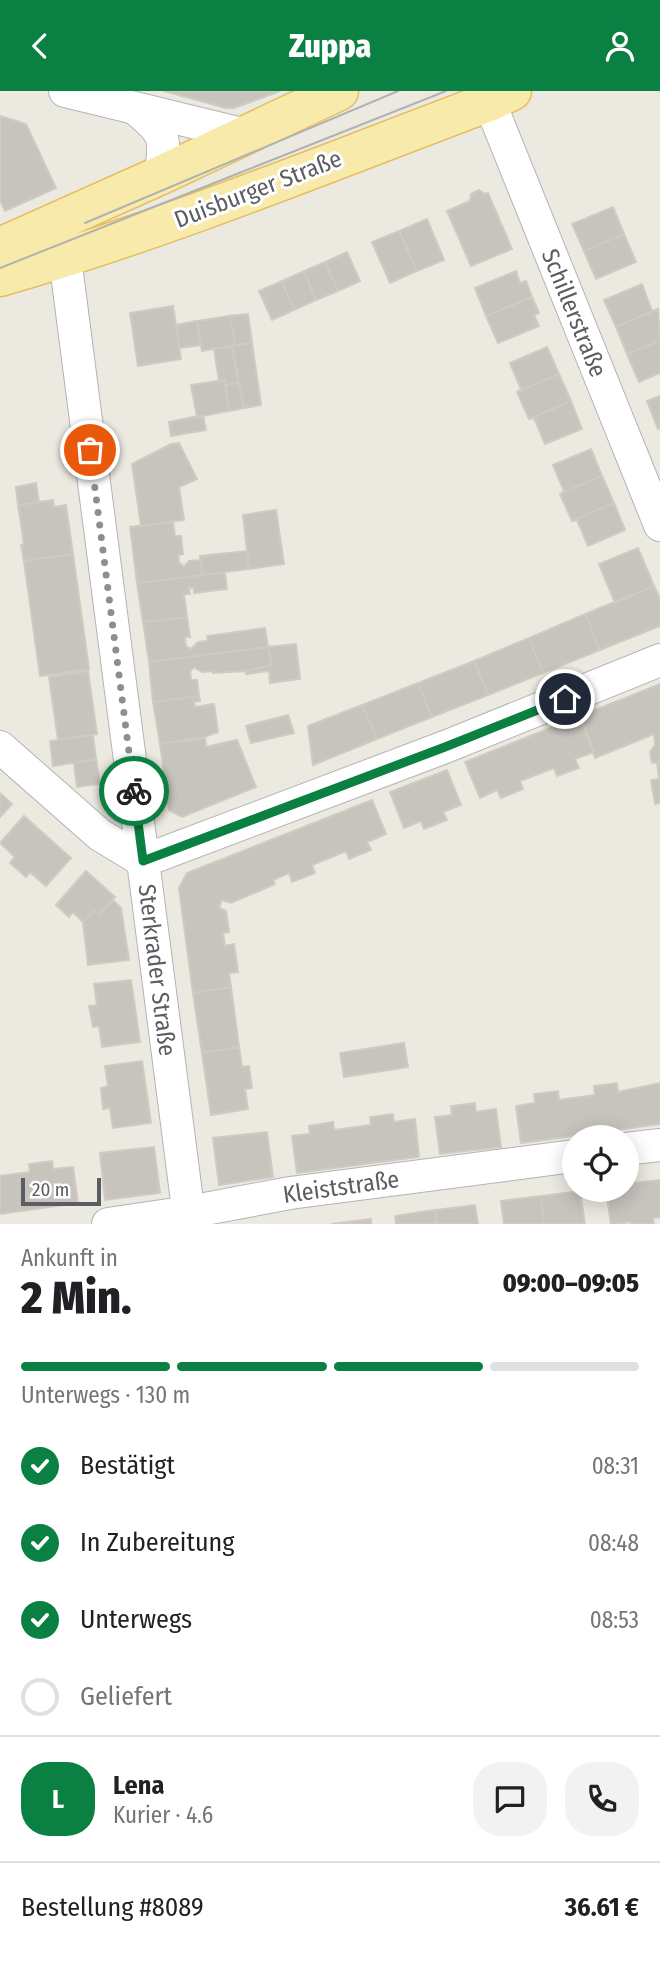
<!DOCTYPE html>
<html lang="de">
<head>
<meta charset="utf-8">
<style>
  body { margin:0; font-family:"Fira Sans Condensed",sans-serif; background:#f2f2f2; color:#202124; height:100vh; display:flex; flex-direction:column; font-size:26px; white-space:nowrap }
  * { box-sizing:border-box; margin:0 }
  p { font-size:23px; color:#757577 }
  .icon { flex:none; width:38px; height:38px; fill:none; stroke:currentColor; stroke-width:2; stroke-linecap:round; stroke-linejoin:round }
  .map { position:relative; height:1133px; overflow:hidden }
  .panel { display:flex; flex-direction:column; background:#fff; flex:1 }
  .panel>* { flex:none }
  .fabs { position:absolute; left:562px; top:1034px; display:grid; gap:14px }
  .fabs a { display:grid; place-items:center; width:77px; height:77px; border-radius:50%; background:#fff; box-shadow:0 4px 18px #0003; font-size:35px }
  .scale { position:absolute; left:21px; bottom:18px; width:80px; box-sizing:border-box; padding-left:7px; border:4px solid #5a5d61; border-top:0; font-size:19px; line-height:24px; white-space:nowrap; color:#5a5d61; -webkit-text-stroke:5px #fff; paint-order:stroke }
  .pin { position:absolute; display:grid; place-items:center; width:60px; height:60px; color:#fff; margin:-30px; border:4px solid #fff; border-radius:50%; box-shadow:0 2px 7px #0007 }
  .courier { position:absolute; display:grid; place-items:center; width:70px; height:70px; margin:-35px; border:5px solid #0b8043; border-radius:50%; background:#fff; color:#222; box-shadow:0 2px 9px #0007 }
  .overview em { font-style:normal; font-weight:800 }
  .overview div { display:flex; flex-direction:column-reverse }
  .overview { display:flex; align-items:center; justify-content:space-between; height:119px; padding:0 21px }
  h1 { font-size:46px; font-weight:800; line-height:52px }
  .bar { display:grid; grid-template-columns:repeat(4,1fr); gap:10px 7px; align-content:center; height:84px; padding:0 21px }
  .bar i { height:9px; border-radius:5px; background:#e0e0e0 }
  .bar .active { background:#0b8043 }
  .bar p { grid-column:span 4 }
  .line { display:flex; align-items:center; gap:18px; padding:0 21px; border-top:2px solid #e0e0e0 }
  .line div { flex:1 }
  .round { display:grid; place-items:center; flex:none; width:74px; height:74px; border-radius:28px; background:#f2f2f2 }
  ol { padding:0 21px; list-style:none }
  li { display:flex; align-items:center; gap:21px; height:77px }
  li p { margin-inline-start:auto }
  li .icon { padding:7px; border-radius:50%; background:#0b8043; color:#fff; stroke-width:4 }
  li:last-child { color:#757577 }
  li i { width:38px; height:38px; border:4px solid #e0e0e0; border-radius:50% }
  header { display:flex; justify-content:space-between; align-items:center; height:91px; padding:0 21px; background:#0b8043; color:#fff; font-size:32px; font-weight:800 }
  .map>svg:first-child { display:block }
  .building { fill:#c7c4be; stroke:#d0cbc0; stroke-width:2 }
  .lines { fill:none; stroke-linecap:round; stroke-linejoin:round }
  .minor-casing { stroke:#b2b4b8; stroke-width:34 }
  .major-casing { stroke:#e5be61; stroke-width:41 }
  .minor { stroke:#fff; stroke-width:32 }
  .major { stroke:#f8eaaa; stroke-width:38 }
  .tram { stroke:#b0b1b1; stroke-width:2 }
  .done { stroke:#8d8e8e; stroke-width:7; stroke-dasharray:0 12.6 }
  .route { stroke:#0b8043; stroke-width:9 }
  .labels { text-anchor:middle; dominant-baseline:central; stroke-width:6; stroke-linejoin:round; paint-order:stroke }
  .street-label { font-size:24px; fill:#5a5d61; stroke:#fff }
</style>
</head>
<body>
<header><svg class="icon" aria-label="back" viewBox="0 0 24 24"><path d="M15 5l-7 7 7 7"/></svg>Zuppa<svg class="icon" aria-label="person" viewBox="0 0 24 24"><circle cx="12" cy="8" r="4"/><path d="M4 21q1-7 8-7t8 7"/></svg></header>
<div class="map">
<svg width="660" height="1133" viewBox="0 0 660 1133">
  <rect width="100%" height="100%" fill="#ece9e1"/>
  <path class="building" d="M164 0H280L234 17H226Z
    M0 25 26 33 56 97 5 120 0 109Z
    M479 99 485 103 488 102 512 158 471 175 447 120 470 110 471 103Z
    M613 116 624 143 584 160 572 133Z
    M427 128 444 169 417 180 399 140Z
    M399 140 417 180 390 192 372 151Z
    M624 143 636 171 596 188 584 160Z
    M347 161 360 190 338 200 325 171Z
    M325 171 338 200 316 209 304 180Z
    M304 180 316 209 294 219 282 190Z
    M516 180 520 192 526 190 532 206 486 225 475 197Z
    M282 190 294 219 272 229 259 200Z
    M642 193 652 220 658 218 616 236 604 209Z
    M532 206 539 222 534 224 539 235 498 252 486 225Z
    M173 215 181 268 138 275 130 222Z
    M658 218 660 250 627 263 616 236Z
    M248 223 252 252 235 254 230 225Z
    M230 225 235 254 202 260 197 230Z
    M197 230 201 254 179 257 176 234Z
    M660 250V282L639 291 627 263Z
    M252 252 261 314 244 317 232 255Z
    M232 255 238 292 226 294 225 289 219 290 214 258Z
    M547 256 559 283 517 301 521 298 510 272Z
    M559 283 571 310 529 328 517 301Z
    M225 289 229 320 197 326 191 294Z
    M239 291 244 317 229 320 225 294Z
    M660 305V337L658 338 647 310Z
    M571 310 582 338 545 353 534 327 529 328Z
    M203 324 206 339 171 345 169 331Z
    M179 352 197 388 179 396 184 429 141 435 132 373 171 353Z
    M591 358 602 385 560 403 564 400 553 374Z
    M602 385 614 412 572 430 560 403Z
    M36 392 39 411 18 414 16 396Z
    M53 409 54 416 66 414 73 463 24 470 21 454 24 453 18 414Z
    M614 412 625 439 588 455 577 429 572 430Z
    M276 419 284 473 249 478 243 424Z
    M173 431 175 445H181L183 463 178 464 179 471 184 476 189 470 201 469 202 484 137 492 130 436Z
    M638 457 654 495 615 512 599 473Z
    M247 460 249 478 202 484 200 465Z
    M73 463 89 578 40 585 24 470Z
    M225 481 227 498 194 502V497H189L190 503H184L187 526 143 531 137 492Z
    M654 495 660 508V535L600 559 585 523Z
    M585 523 600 559 543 582 529 547Z
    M187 526 190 546H185L186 555 191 558 198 551 208 550 207 545 265 537 268 556 149 571 143 531Z
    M529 547 543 582 488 604 474 570Z
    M296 553 300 588 270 592 269 580 246 583V580L272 574 268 556Z
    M268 556 272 574 246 580 213 582V580L202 581 194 576 190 581 191 589H197L199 605 153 611 149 571Z
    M474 570 488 604 432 626 418 592Z
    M88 580 97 643 58 649 49 586Z
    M418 592 432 626 377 648 362 614Z
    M660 593V671L652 672 650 661 655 654 654 643 595 667 580 625Z
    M199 605 200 610 194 611 195 616 214 613 218 641 199 648 160 653 153 611Z
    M362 614 377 648 313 674 308 635Z
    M288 624 294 642 251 652 246 635Z
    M580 625 594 661 575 668 579 677 557 685 554 677 520 690 523 698 501 707 497 699 480 707 465 671Z
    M93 644 96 668 53 675 50 650Z
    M205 646 206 656 237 649 256 696 182 726 169 719 160 653Z
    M96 668 100 693 77 696 74 672Z
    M657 671H660V712L655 713 651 689 659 688Z
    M447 679 461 714 443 721 447 729 424 738 421 730 404 737 390 701Z
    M0 702 12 713 0 726Z
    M372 709 386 743 367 751 371 759 349 768 346 760 312 774 315 782 292 791 289 782 273 789 275 793 231 812 222 809 219 817 226 820 229 841 223 842 225 855 234 853 238 881 229 882 231 896 193 902 179 797 187 782Z
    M24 725 71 767 46 795 30 781 26 786 10 772 15 766 0 752Z
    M86 780 115 806 99 824 94 820 83 831 73 821 69 826 56 814Z
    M113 809 121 817 129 869 88 874 83 831 94 820 99 824Z
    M131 889 140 951 102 956 99 935 93 936 89 915 97 914 94 893Z
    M231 896 239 956 202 962 193 902Z
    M404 952 408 976 344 986 340 962Z
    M239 956 242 976 249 975 252 997 245 998 248 1018 211 1024 202 962Z
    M142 970 151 1032 113 1037 110 1017 103 1018 101 997 108 995 105 975Z
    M617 992 618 1001 660 992V1033L521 1052 516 1015 535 1012 534 1003 558 1000 559 1009 595 1004 594 995Z
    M475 1012 476 1021 496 1018 501 1056 440 1063 435 1026 452 1024 451 1015Z
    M393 1023 394 1031 415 1028 419 1066 297 1082 292 1045 310 1043 309 1035 333 1031 334 1039 371 1034 370 1026Z
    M267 1041 273 1086 219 1094 213 1047Z
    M154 1056 160 1102 105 1109 100 1062Z
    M52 1070 53 1078 73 1076 78 1112 0 1123V1085L30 1081 29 1073Z
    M660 1089V1126L653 1127 654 1133H631V1131L611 1133 606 1099H626V1093Z
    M580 1100 585 1133H544L541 1105Z
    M541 1105 544 1133H504L501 1110Z
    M475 1114 478 1133H437L435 1119Z
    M435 1119 437 1133H396L395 1125Z
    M371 1128V1133H331Z"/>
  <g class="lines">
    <g class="minor-casing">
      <path id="minor" d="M65 0 246 44
        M485 0 660 434
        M138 20C167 44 165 47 161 84
        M65 167 190 1133
        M0 656 100 744 143 770 445 656 660 569
        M626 1058 660 1054
        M108 1133 189 1121 290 1102 574 1065"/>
    </g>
    <g class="major-casing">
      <path id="major" d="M0 156 161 84 339 0
        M0 186C167 138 327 72 489 11L512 0"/>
    </g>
    <use href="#minor" class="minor"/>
    <use href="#major" class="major"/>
    <path class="tram" d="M85 132 398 0
      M0 177 446 0"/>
  </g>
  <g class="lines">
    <path class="done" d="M90 359 134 700"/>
    <path class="route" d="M134 700 143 770 445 656 565 608"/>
  </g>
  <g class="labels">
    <g class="street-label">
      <text transform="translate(258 98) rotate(-21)">Duisburger Straße</text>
      <text transform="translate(574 222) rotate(68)">Schillerstraße</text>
      <text transform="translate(157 879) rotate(83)">Sterkrader Straße</text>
      <text transform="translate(341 1096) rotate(-8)">Kleiststraße</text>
    </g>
  </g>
</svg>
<div class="fabs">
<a><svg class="icon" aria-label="locate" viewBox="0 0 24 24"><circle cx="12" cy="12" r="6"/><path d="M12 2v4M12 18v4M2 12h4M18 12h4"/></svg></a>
</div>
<div class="scale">20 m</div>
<div class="pin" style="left:90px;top:359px;background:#ea580c"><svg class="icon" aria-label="bag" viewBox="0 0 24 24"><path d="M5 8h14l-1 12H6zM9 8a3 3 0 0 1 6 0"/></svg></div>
<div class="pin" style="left:565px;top:608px;background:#1f2937"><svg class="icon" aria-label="home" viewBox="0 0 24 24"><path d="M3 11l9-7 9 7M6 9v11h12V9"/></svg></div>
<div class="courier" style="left:134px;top:700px"><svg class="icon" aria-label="bike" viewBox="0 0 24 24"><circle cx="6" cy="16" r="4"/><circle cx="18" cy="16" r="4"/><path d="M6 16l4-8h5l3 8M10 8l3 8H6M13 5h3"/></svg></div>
</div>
<section class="panel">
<div class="overview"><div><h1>2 Min.</h1><p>Ankunft in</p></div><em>09:00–09:05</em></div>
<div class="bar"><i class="active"></i><i class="active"></i><i class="active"></i><i></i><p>Unterwegs · 130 m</p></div>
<ol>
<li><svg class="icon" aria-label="check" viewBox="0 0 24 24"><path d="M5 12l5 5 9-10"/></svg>Bestätigt<p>08:31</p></li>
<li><svg class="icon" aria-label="check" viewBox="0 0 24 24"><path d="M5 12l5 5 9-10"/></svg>In Zubereitung<p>08:48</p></li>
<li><svg class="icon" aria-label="check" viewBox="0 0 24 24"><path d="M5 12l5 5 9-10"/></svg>Unterwegs<p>08:53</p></li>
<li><i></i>Geliefert</li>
</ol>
<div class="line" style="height:126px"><b class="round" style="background:#0b8043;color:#fff">L</b><div><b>Lena</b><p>Kurier · 4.6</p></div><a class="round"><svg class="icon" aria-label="chat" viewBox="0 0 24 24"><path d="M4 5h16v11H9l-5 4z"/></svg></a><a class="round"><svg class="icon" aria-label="phone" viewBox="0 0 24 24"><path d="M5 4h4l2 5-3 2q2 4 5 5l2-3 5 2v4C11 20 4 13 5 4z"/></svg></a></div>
<div class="line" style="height:91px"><div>Bestellung #8089</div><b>36.61 €</b></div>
</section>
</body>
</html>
